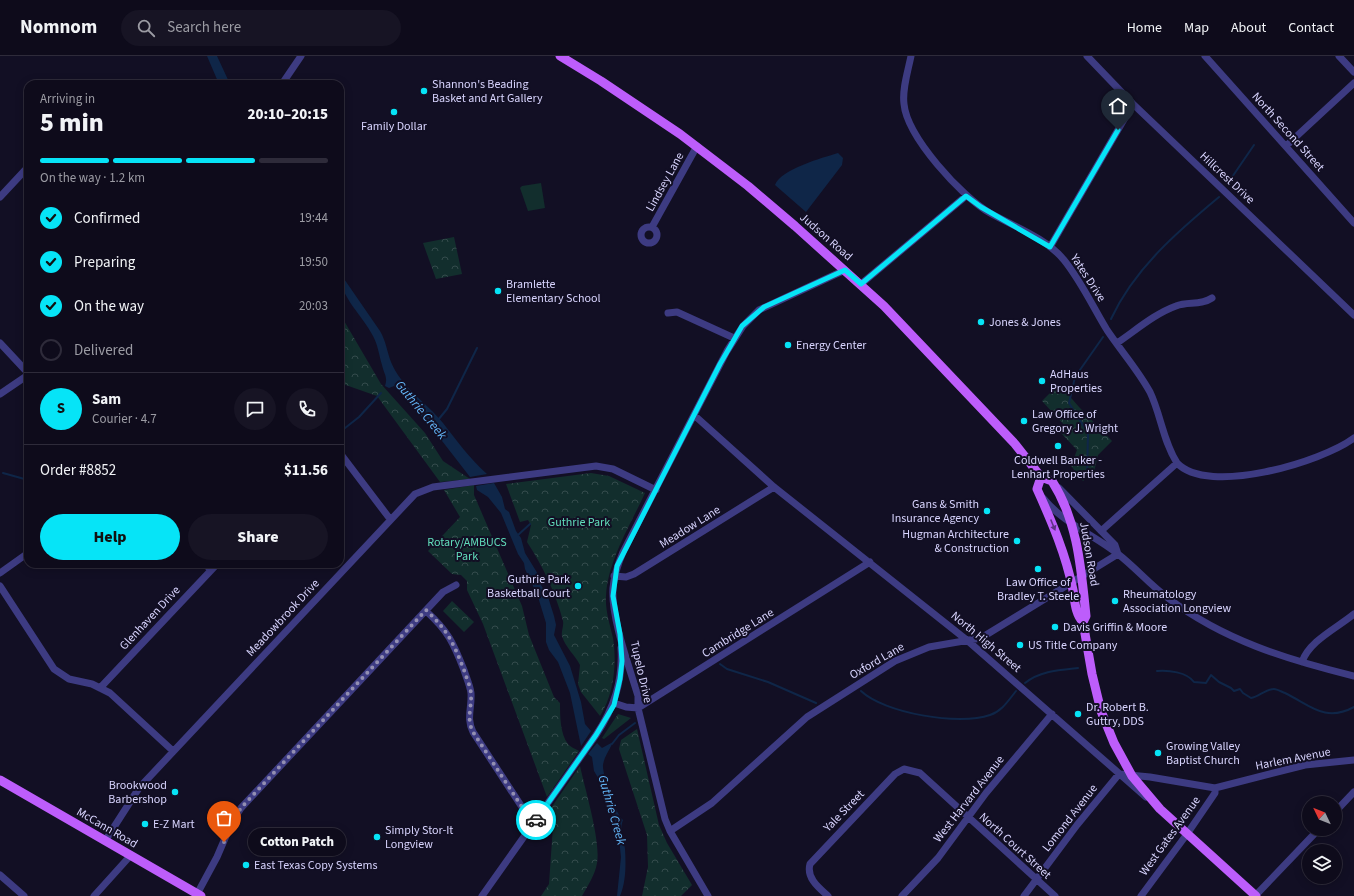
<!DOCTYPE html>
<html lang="en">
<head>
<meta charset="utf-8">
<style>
  body { margin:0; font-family:"Source Sans 3",sans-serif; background:#171424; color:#f1f3f6; height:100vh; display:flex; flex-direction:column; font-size:15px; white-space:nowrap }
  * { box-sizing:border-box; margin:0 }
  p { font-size:13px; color:#9b9ba3 }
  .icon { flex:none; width:22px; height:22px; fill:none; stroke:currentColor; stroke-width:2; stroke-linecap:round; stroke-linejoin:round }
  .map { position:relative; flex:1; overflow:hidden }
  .side { position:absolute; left:24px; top:24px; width:320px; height:488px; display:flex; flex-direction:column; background:#0e0b1b; border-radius:12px; box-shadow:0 2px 10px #0003,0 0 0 1px #2e2b3a }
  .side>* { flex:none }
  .needle { width:26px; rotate:313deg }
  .buttons { position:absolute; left:1302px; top:740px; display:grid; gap:8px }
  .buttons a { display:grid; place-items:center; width:40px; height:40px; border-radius:50%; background:#0e0b1b; box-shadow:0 2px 10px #0003,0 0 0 1px #2e2b3a; font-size:20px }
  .pin { position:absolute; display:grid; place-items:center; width:34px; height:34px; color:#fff; margin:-41px -17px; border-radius:50% 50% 50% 0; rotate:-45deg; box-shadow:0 0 4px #0007 }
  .pin .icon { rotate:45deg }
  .courier { position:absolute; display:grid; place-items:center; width:40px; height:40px; margin:-20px; border:3px solid #06e4f7; border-radius:50%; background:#fff; color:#222; box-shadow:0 1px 5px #0007 }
  .bubble { position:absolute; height:28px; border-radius:14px; background:#0e0b1b; box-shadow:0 2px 10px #0003,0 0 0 1px #2e2b3a; font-size:13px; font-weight:800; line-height:28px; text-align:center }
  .summary em { font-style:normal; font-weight:800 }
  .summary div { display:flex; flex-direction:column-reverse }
  .summary { display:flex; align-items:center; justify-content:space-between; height:68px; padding:0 16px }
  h1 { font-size:26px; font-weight:800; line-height:30px }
  .bar { display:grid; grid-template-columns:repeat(4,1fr); gap:6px 4px; align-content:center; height:48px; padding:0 16px }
  .bar i { height:5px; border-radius:3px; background:#2e2b3a }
  .bar .on { background:#06e4f7 }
  .bar p { grid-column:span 4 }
  .line { display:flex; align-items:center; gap:10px; padding:0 16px; border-top:1px solid #2e2b3a }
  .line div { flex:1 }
  .round { display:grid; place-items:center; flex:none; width:42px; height:42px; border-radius:21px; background:#171424 }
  ol { padding:0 16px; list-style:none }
  li { display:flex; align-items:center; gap:12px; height:44px }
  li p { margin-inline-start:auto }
  li .icon { padding:4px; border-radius:50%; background:#06e4f7; color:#111; stroke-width:4 }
  li:last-child { color:#9b9ba3 }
  li i { width:22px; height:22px; border:2px solid #2e2b3a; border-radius:50% }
  .button { display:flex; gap:8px; margin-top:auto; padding:8px 16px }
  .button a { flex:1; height:46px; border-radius:24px; background:#06e4f7; color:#111; font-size:16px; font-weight:800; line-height:46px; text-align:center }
  .button a+a { background:#171424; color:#f1f3f6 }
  header { display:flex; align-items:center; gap:24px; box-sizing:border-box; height:56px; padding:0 20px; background:#0e0b1b; border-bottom:1px solid #2e2b3a }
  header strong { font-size:19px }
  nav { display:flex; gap:22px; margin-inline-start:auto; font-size:14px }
  .search { width:280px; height:36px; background:#171424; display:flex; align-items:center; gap:10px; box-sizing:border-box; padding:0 14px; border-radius:22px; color:#9b9ba3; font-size:15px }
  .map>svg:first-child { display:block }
  .green { fill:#122e2d }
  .forest { fill:url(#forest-crowns) }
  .water { fill:#0f2648 }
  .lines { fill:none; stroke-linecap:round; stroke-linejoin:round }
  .stream { stroke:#0f2648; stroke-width:2 }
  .minor { stroke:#3d3b82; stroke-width:7 }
  .major { stroke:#bd5dfb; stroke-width:9 }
  .oneway { fill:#5f3285 }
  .done { stroke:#938fb2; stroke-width:4; stroke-dasharray:0 7.2 }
  .route { stroke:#06e4f7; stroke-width:5 }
  .poi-dot { fill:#06e4f7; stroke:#120f24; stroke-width:1.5 }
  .labels { text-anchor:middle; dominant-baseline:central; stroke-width:4; stroke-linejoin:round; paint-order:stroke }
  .poi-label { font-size:12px; fill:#d8d4fe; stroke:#120f24; text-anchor:start }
  .street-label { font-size:12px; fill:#d8d4fe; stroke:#120f24 }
  .park-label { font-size:12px; fill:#61ddbb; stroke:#120f24 }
  .water-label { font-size:13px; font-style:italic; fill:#64b8fb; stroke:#120f24 }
</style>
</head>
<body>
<header>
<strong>Nomnom</strong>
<div class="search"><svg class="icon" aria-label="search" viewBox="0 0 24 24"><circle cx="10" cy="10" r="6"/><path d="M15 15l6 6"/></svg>Search here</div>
<nav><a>Home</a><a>Map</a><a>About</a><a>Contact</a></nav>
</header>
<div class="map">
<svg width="1354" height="840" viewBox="0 0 1354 840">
  <defs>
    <pattern id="forest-crowns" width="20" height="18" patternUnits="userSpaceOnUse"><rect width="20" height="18" fill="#122e2d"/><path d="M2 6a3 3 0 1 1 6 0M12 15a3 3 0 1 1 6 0" fill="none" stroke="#344b4c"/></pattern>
  </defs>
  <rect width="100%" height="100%" fill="#120f24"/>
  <path class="green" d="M541 127 545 152 528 155 520 132 522 130Z"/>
  <path class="forest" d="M454 181 462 218 436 223 423 187Z
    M340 258 381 328 425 377 443 405 470 423 440 426 377 340 340 327Z
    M1059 328 1079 351 1112 385 1098 399 1094 416 1083 425 1071 410 1077 394 1060 376 1065 370 1042 345Z
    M591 417 609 420 645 437C630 470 608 504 606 540 605 554 610 569 613 582 617 607 614 638 600 660L581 636 578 628 580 609C575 599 565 591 562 580 561 576 564 570 563 565 556 538 543 510 527 486L531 469 528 464 520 466 506 428Z
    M474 429V439L522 550 529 579 554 641 560 647C560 660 560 678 568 688 570 691 576 693 579 695L547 741 483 568 467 534V525L461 519 452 518 428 495 460 461 444 434Z
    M452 545 474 566 464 576 443 555Z
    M618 658 631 662 604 683 602 682Z
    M637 673 659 769 667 787 692 829 681 840H642L648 811 647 779 619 693 621 684Z
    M580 710C585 733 601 786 597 807 595 819 588 829 582 840H541L549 828 553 770 551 752Z"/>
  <path class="water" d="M207 0H217L230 28H219Z
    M838 97 843 102 842 109 806 156 775 129C781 113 822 102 838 97Z
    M340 217 380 275C386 285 387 296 391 306 401 331 427 347 443 367 457 385 469 402 487 418L470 421 432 372 394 330 389 332 385 330C388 321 384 318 382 309 379 299 378 289 373 280 362 258 340 242 340 217Z
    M494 427 502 441 505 453 509 456 516 475 521 482 525 497 541 523V529L548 541 554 560 556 569 554 579 570 610 581 646 585 668 591 675 581 690 570 637 558 606 549 594 546 586V567L538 541 525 513 524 507 518 498 501 457 488 441 477 434 476 430Z
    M613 686C610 693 604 701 603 709 602 718 616 759 623 764 619 774 624 783 625 793 626 808 626 826 620 840H617L621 801 619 783 615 765 600 725 594 715 592 701 588 698 597 687 602 692Z"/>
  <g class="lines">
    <path class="stream" d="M1228 127 1254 89
      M1111 263C1134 213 1177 176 1219 141
      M438 364 447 353 477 292
      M340 376 359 361 381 337
      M3 417 28 424
      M1087 420 1088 377 1069 347 1075 321 1103 281
      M518 479 530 468
      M720 608 727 613 768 626 816 647
      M1157 615C1168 614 1187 616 1194 626L1206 627 1211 619 1219 626 1231 632 1234 635 1240 633 1243 637 1251 642C1259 641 1265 633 1274 633 1277 633 1282 636 1285 637 1310 649 1325 667 1354 651
      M1025 627C1040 615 1059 614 1078 612
      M861 635C884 657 959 670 990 659 1002 655 1008 645 1016 635
      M612 688 619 679 635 667"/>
    <path class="minor" d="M911 0C908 15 902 33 904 48 907 81 962 141 990 157 1015 171 1046 182 1064 204 1081 225 1093 251 1107 274 1121 295 1138 314 1150 336 1161 359 1163 385 1177 407L1101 475
      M1087 0 1133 48 1354 259
      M1205 0 1354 167
      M1339 0 1354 16
      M282 28 301 0
      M1286 90 1354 27
      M0 141 28 111
      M641 179a8 8 0 1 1 16 0a8 8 0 1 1-16 0Z
      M652 171 697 90
      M1050 191 1133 48
      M861 228 966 140
      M668 257 677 256 734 282
      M0 287 28 317
      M1117 287C1135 275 1154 258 1176 250 1188 245 1200 250 1212 242
      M0 338 28 319
      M694 359 774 431 968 585 1146 741
      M340 397 390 463
      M1177 407C1208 440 1322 406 1354 382
      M1059 432 1115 489 1118 498
      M1043 442C1064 468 1093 478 1118 498 1136 512 1150 529 1168 542 1223 584 1288 604 1354 620
      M205 508 211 514
      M0 517 28 497
      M614 520 626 521 634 518 774 431
      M0 530 54 613 69 623 92 628 110 637 173 695
      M426 555C448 575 453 586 464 614 466 621 470 629 471 637 472 652 466 662 473 676L533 768
      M1302 606C1309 585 1337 572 1354 558
      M100 632 217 508
      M614 647 626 651 638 652 870 506
      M1335 756 1354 736
      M670 775 712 747 807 661 895 605 929 591 981 582 1118 498
      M105 785 139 732 415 438 433 431 596 410 613 413 656 434
      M0 819 24 840
      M94 840 131 799
      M196 840 217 801 232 766 241 752 443 536 456 529
      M482 840 596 679C614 652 623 625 621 592
      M708 840 670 775 665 763 638 652V640C629 610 611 562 613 532 614 519 618 508 623 496L727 295 743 270 759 254 845 214
      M828 840C819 832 806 822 810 808L895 718 904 713 920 717 1055 840
      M902 840 938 802 986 737 1052 658
      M1024 840 1077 769 1119 718 1150 721 1215 732 1305 709 1354 704
      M1141 840 1187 778 1215 737V732
      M1255 840 1319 773"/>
    <path class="major" d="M560 0 601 25 680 78 748 130 795 170 884 250 1015 388 1041 421 1052 425C1078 466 1081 512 1086 560L1083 566 1092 618 1101 655 1114 687 1132 720 1160 753 1256 840
      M1041 421 1037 433C1052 466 1066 499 1073 534 1075 545 1075 558 1083 566
      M0 724 201 840"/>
  </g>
  <defs><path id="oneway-solid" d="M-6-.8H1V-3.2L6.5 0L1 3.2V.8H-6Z"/></defs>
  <use class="oneway" href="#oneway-solid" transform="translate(1053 469) rotate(68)"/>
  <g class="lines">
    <path class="done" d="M224 786 232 766 241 752 426 554C448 575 453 586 464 614 466 621 470 629 471 637 472 652 466 662 473 676L533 768 536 764"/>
    <path class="route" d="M536 764 596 679 614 649 620 623 622 605 620 578 613 540 617 510 720 308 742 270 764 251 845 214 861 228 966 140 981 151 1050 191 1118 74"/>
  </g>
  <g class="poi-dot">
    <circle cx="424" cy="35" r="4"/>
    <circle cx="394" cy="56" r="4"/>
    <circle cx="498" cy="235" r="4"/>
    <circle cx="981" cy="266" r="4"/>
    <circle cx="788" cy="289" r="4"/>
    <circle cx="1042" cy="325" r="4"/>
    <circle cx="1024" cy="365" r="4"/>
    <circle cx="1058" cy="390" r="4"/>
    <circle cx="987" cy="455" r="4"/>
    <circle cx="1017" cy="485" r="4"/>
    <circle cx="1038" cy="513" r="4"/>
    <circle cx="578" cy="530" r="4"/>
    <circle cx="1115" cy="545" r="4"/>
    <circle cx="1055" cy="571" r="4"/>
    <circle cx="1020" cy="589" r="4"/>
    <circle cx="1078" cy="658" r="4"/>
    <circle cx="1158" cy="697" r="4"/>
    <circle cx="175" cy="736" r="4"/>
    <circle cx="145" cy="768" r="4"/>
    <circle cx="377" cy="781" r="4"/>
    <circle cx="246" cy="809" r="4"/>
  </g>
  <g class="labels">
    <g class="poi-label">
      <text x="432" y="28">Shannon's Beading<tspan x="432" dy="14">Basket and Art Gallery</tspan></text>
      <text x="394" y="70" text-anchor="middle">Family Dollar</text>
      <text x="506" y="228">Bramlette<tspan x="506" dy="14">Elementary School</tspan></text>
      <text x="989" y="266">Jones &amp; Jones</text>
      <text x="796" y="289">Energy Center</text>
      <text x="1050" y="318">AdHaus<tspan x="1050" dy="14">Properties</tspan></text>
      <text x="1032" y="358">Law Office of<tspan x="1032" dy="14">Gregory J. Wright</tspan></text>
      <text x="1058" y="404" text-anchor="middle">Coldwell Banker -<tspan x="1058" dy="14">Lenhart Properties</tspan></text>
      <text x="979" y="448" text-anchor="end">Gans &amp; Smith<tspan x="979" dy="14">Insurance Agency</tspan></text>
      <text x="1009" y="478" text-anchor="end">Hugman Architecture<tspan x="1009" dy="14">&amp; Construction</tspan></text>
      <text x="570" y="523" text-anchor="end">Guthrie Park<tspan x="570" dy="14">Basketball Court</tspan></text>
      <text x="1038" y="526" text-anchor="middle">Law Office of<tspan x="1038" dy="14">Bradley T. Steele</tspan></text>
      <text x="1123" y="538">Rheumatology<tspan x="1123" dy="14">Association Longview</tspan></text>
      <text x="1063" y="571">Davis Griffin &amp; Moore</text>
      <text x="1028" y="589">US Title Company</text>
      <text x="1086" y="651">Dr. Robert B.<tspan x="1086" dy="14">Guttry, DDS</tspan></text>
      <text x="1166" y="690">Growing Valley<tspan x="1166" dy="14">Baptist Church</tspan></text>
      <text x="167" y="729" text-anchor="end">Brookwood<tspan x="167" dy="14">Barbershop</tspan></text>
      <text x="153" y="768">E-Z Mart</text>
      <text x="385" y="774">Simply Stor-It<tspan x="385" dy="14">Longview</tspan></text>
      <text x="254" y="809">East Texas Copy Systems</text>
    </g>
    <g class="street-label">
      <text transform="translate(1288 76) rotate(48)">North Second Street</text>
      <text transform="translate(1227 122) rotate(43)">Hillcrest Drive</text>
      <text transform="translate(665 126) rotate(-61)">Lindsey Lane</text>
      <text transform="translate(826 181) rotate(41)">Judson Road</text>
      <text transform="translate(1088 222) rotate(57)">Yates Drive</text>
      <text transform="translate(690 471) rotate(-32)">Meadow Lane</text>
      <text transform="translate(1089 498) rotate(80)">Judson Road</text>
      <text transform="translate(150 562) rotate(-47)">Glenhaven Drive</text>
      <text transform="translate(283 562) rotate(-47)">Meadowbrook Drive</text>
      <text transform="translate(738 577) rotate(-32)">Cambridge Lane</text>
      <text transform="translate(986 586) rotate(40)">North High Street</text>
      <text transform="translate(877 605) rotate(-30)">Oxford Lane</text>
      <text transform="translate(641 616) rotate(77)">Tupelo Drive</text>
      <text transform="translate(1293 703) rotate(-11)">Harlem Avenue</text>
      <text transform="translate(969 743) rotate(-52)">West Harvard Avenue</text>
      <text transform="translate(844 755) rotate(-46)">Yale Street</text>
      <text transform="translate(1070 762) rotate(-52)">Lomond Avenue</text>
      <text transform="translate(107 772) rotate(30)">McCann Road</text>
      <text transform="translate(1170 780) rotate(-54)">West Gates Avenue</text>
      <text transform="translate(1015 790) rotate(42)">North Court Street</text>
    </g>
    <g class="park-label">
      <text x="579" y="466">Guthrie Park</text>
      <text x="467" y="486">Rotary/AMBUCS<tspan x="467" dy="14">Park</tspan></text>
    </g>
    <g class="water-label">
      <text transform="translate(421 354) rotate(50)">Guthrie Creek</text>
      <text transform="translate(612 754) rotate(74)">Guthrie Creek</text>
    </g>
  </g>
</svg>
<div class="buttons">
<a><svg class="needle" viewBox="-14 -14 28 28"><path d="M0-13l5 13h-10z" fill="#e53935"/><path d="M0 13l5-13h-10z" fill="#9b9ba3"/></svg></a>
<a><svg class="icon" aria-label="layers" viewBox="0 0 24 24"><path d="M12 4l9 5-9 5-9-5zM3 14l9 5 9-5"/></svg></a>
</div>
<div class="pin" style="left:224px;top:786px;background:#ea580c"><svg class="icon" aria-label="bag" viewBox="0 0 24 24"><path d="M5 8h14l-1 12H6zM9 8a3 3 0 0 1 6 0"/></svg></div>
<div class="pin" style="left:1118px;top:74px;background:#1f2937"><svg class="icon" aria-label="home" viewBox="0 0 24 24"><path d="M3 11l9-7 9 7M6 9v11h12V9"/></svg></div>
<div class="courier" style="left:536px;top:764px"><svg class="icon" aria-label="car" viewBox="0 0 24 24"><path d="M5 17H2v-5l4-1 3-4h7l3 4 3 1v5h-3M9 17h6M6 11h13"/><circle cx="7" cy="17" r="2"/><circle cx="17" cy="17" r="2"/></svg></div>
<div class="bubble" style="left:248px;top:772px;width:98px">Cotton Patch</div>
<section class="side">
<div class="summary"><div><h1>5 min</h1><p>Arriving in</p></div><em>20:10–20:15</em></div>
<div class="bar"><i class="on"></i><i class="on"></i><i class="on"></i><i></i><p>On the way · 1.2 km</p></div>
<ol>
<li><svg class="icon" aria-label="check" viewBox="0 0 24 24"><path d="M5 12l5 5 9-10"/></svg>Confirmed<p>19:44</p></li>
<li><svg class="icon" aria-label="check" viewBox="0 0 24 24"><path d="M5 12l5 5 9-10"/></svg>Preparing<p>19:50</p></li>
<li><svg class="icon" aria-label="check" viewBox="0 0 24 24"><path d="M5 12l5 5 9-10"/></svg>On the way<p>20:03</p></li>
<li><i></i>Delivered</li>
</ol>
<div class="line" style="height:72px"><b class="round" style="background:#06e4f7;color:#111">S</b><div><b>Sam</b><p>Courier · 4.7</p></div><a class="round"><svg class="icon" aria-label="chat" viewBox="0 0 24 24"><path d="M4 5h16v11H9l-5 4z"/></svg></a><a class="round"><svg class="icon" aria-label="phone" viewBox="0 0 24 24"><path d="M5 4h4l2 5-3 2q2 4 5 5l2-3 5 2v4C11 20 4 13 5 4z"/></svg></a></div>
<div class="line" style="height:52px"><div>Order #8852</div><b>$11.56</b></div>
<div class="button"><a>Help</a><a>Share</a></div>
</section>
</div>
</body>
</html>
